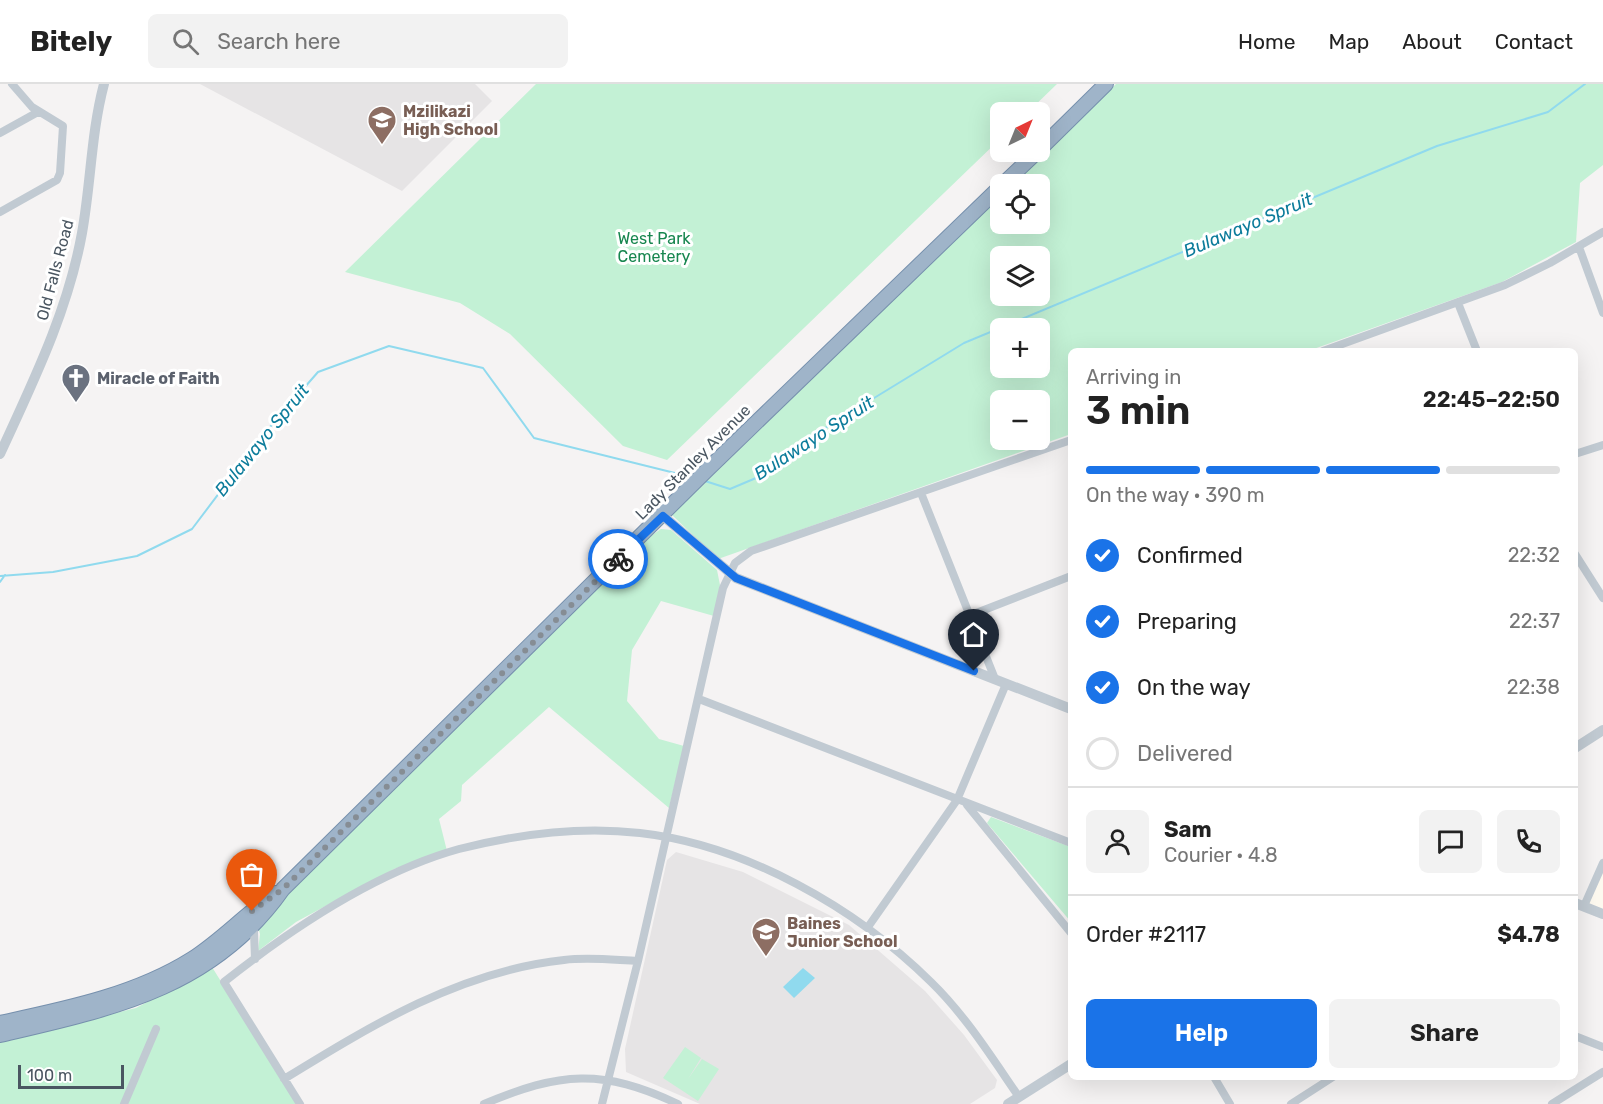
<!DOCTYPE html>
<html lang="en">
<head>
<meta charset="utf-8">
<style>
  body { margin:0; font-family:Rubik,sans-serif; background:#f2f2f2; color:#222; height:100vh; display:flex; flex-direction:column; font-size:22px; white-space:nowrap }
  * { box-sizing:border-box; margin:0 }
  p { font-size:20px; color:#767676 }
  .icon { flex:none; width:33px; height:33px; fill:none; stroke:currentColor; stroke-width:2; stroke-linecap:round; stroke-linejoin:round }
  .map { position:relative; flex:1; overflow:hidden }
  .details { position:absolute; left:1068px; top:264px; width:510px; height:732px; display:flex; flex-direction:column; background:#fff; border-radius:9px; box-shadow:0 6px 24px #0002 }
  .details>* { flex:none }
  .needle { width:39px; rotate:43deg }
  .controls { position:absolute; left:990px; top:18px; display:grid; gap:12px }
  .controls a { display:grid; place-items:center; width:60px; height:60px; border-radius:9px; background:#fff; box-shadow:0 6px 24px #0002; font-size:30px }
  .scale { position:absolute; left:18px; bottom:15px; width:106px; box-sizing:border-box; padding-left:6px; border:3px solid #4a5661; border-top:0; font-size:16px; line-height:21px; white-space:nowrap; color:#4a5661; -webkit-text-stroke:4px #fff; paint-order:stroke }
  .pin { position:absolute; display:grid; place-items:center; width:51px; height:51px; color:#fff; margin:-62px -26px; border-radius:50% 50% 50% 0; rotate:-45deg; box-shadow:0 0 6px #0007 }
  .pin .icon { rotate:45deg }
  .courier { position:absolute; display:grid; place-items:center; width:60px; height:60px; margin:-30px; border:4px solid #1a73e8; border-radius:50%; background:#fff; color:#222; box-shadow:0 2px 8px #0007 }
  .overview em { font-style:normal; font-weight:600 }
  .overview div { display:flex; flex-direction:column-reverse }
  .overview { display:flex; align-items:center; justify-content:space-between; height:102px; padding:0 18px }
  h1 { font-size:39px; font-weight:600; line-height:45px }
  .bar { display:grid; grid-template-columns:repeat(4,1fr); gap:9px 6px; align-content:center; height:72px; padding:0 18px }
  .bar i { height:8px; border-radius:4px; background:#e0e0e0 }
  .bar .on { background:#1a73e8 }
  .bar p { grid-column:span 4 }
  .line { display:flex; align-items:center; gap:15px; padding:0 18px; border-top:2px solid #e0e0e0 }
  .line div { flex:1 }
  .round { display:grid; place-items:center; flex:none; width:63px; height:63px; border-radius:9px; background:#f2f2f2 }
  ol { padding:0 18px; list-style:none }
  li { display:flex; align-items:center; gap:18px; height:66px }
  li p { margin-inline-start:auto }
  li .icon { padding:6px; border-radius:50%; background:#1a73e8; color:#fff; stroke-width:4 }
  li:last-child { color:#767676 }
  li i { width:33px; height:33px; border:3px solid #e0e0e0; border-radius:50% }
  .button { display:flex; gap:12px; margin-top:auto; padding:12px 18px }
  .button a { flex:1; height:69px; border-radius:9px; background:#1a73e8; color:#fff; font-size:24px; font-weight:600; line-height:69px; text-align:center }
  .button a+a { background:#f2f2f2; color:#222 }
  header { display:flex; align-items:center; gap:36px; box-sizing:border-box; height:84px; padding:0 30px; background:#fff; border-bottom:2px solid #e0e0e0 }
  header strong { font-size:28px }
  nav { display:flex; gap:33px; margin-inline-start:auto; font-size:21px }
  .search { width:420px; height:54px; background:#f2f2f2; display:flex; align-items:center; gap:15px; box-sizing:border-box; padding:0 21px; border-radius:9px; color:#767676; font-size:22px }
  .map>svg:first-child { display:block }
  .commercial { fill:#fdf9ef }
  .education { fill:#e6e4e5 }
  .green { fill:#c3f1d5; fill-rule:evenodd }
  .water { fill:#90daee }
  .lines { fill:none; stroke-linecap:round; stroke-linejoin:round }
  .stream { stroke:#90daee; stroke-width:2 }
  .trunk-casing { stroke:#7690ad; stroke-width:16 }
  .minor { stroke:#c1cad2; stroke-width:8 }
  .tertiary { stroke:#c1cad2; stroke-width:10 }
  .trunk { stroke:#9fb4c9; stroke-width:14 }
  .done { stroke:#868d94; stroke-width:6; stroke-dasharray:0 10.8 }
  .route { stroke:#1a73e8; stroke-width:8 }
  .labels { text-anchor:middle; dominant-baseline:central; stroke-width:6; stroke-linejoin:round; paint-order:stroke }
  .education-label { font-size:16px; font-weight:bold; fill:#785e54; stroke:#fff; text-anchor:start }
  .park-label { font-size:16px; fill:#17864f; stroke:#fff }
  .street-label { font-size:16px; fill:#4a5661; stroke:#fff }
  .worship-label { font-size:16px; font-weight:bold; fill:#5b616d; stroke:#fff; text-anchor:start }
  .water-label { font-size:18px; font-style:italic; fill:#0c7c9b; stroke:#fff }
</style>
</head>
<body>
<header>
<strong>Bitely</strong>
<div class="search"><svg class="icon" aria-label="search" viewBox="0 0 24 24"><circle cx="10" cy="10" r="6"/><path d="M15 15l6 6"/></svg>Search here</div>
<nav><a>Home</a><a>Map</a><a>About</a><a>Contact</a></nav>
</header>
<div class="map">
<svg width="1603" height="1020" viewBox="0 0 1603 1020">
  <rect width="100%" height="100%" fill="#f5f3f3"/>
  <path class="commercial" d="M1603 785V825L1588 819Z"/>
  <path class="education" d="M200 0H475L492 17 402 107Z
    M676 768 743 788 849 841 925 907 964 951 997 996 995 1004 970 1020H700L626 988 625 965 667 776Z"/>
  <path class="green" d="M536 0H1057L1028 28H1000V55L667 376 623 362 510 250 460 219 345 188Z
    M1116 0H1603V81L1580 99 1576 158 1502 198 1308 267H1071V350L718 475 672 431 1000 112V140H1040V100H1013ZM1000 172H1040V212H1000ZM1000 244H1040V284H1000ZM1000 316H1040V356H1000Z
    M661 445 671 446 717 486 720 501 714 532 661 517 632 566 627 617 659 655 684 662 669 724 549 623 462 701 461 717 439 735 447 767 394 785 296 838 258 867 260 850 258 843 288 805 649 453Z
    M991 733 1071 763V838L987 739Z
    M212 883 297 1020H0V957L136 924Z
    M685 963 701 974 688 995 702 975 719 985 698 1017 663 994Z"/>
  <path class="water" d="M803 884 815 894 794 914 783 903Z"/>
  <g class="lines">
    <path class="stream" d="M705 397 730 405 756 394 812 352 964 259 1437 62 1548 28 1585 0
      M0 492 53 488 137 472 192 445 263 351 318 288 389 262 483 284 534 354 691 393
      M0 498 5 491"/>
    <g class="trunk-casing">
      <path id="trunk" d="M1040 65 1106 0
        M1003 100 1037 68
        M0 939C65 925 135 911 192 875 222 856 246 829 276 809
        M0 951C111 925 213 905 283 805L708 385 1000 103"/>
    </g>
    <path class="minor" d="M0 49 38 28
      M0 128 57 96 60 89 63 42 32 23 12 0
      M1579 163 1603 229
      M1458 219 1477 267
      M1323 267 1505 201 1550 179 1603 148
      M1575 370 1603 361
      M921 409 995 595
      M1575 470 1603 514
      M971 531 1071 492
      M699 615 1071 759
      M967 721 1071 849
      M1584 822 1603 779
      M250 841 254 848 255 875
      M868 843 957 716 1006 600
      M1575 952 1603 963
      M1214 993 1230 1020
      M284 995C372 941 460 887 564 876 589 873 614 876 638 877
      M124 1020 156 945
      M300 1020 224 898C291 845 376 788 459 765 518 750 580 742 640 749 746 761 856 824 931 898 966 932 992 974 1019 1013
      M484 1020C560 988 602 984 678 1020
      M602 1020 638 877 723 504 735 479 751 467 1071 356
      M1291 1020 1333 993
      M1552 1020 1603 988"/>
    <path class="tertiary" d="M0 370C33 298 68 227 82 149 91 99 91 49 104 0
      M663 432 736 494 1071 625
      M1575 664 1603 646
      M1575 819 1603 830
      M1008 1020 1071 980"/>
    <use href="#trunk" class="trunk"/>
  </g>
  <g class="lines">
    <path class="done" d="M252 827 283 805 618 475"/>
    <path class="route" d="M618 475 663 432 736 494 974 587"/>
  </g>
  <defs>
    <g id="school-pin" transform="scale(1.5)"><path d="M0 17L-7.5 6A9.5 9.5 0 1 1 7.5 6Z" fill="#8d6e63" stroke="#fff"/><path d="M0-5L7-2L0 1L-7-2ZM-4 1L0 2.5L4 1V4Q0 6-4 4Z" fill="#fff"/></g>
    <g id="church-pin" transform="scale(1.5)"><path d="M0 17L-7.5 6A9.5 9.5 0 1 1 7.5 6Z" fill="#6b7280" stroke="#fff"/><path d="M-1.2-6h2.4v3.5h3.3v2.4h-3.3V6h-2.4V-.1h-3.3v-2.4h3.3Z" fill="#fff"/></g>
  </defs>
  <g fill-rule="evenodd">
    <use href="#school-pin" x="382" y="36"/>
    <use href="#church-pin" x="76" y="294"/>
    <use href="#school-pin" x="766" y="848"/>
  </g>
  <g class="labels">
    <g class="education-label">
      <text x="403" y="27">Mzilikazi<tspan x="403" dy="18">High School</tspan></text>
      <text x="787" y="839">Baines<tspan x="787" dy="18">Junior School</tspan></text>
    </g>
    <g class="park-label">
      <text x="654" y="154">West Park<tspan x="654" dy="18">Cemetery</tspan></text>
    </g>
    <g class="street-label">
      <text transform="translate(55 186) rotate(-75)">Old Falls Road</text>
      <text transform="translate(693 378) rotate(-45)">Lady Stanley Avenue</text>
    </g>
    <g class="worship-label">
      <text x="97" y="294">Miracle of Faith</text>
    </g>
    <g class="water-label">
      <text transform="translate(1248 141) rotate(-23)">Bulawayo Spruit</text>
      <text transform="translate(814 354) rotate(-33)">Bulawayo Spruit</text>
      <text transform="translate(262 356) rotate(-51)">Bulawayo Spruit</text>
    </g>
  </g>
</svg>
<div class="controls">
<a><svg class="needle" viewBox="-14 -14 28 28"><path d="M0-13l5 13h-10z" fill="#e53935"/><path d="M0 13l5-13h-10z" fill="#767676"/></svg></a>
<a><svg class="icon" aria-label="locate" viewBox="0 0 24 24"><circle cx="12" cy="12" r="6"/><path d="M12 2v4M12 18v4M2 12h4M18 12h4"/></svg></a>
<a><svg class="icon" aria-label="layers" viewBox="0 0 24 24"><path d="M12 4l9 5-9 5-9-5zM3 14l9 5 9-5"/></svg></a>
<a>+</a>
<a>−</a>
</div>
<div class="scale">100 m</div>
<div class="pin" style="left:252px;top:827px;background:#ea580c"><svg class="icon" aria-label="bag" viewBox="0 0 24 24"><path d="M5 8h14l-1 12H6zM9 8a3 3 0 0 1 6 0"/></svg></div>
<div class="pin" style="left:974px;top:587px;background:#1f2937"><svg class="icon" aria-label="home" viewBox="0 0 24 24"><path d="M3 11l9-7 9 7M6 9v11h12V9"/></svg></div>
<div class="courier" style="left:618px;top:475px"><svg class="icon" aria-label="bike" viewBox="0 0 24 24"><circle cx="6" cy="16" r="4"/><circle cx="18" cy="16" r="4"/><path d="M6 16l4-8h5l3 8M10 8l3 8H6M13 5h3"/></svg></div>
<section class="details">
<div class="overview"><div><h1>3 min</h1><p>Arriving in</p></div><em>22:45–22:50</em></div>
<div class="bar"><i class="on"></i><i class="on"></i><i class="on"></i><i></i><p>On the way · 390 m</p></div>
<ol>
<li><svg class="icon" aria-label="check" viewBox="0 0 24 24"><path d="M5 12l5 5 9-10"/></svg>Confirmed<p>22:32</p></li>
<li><svg class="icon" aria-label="check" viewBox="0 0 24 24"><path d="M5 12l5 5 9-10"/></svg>Preparing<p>22:37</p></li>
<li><svg class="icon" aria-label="check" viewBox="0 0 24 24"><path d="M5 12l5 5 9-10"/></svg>On the way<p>22:38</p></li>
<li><i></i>Delivered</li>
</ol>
<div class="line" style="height:108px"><a class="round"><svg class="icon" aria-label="person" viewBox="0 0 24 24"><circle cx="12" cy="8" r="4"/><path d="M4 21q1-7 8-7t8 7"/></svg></a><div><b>Sam</b><p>Courier · 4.8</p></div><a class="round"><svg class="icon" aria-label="chat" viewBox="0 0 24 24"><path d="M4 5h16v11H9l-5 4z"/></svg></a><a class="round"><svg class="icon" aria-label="phone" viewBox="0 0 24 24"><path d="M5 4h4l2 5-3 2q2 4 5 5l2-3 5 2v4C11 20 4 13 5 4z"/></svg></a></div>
<div class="line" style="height:78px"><div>Order #2117</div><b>$4.78</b></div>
<div class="button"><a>Help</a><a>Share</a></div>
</section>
</div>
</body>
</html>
